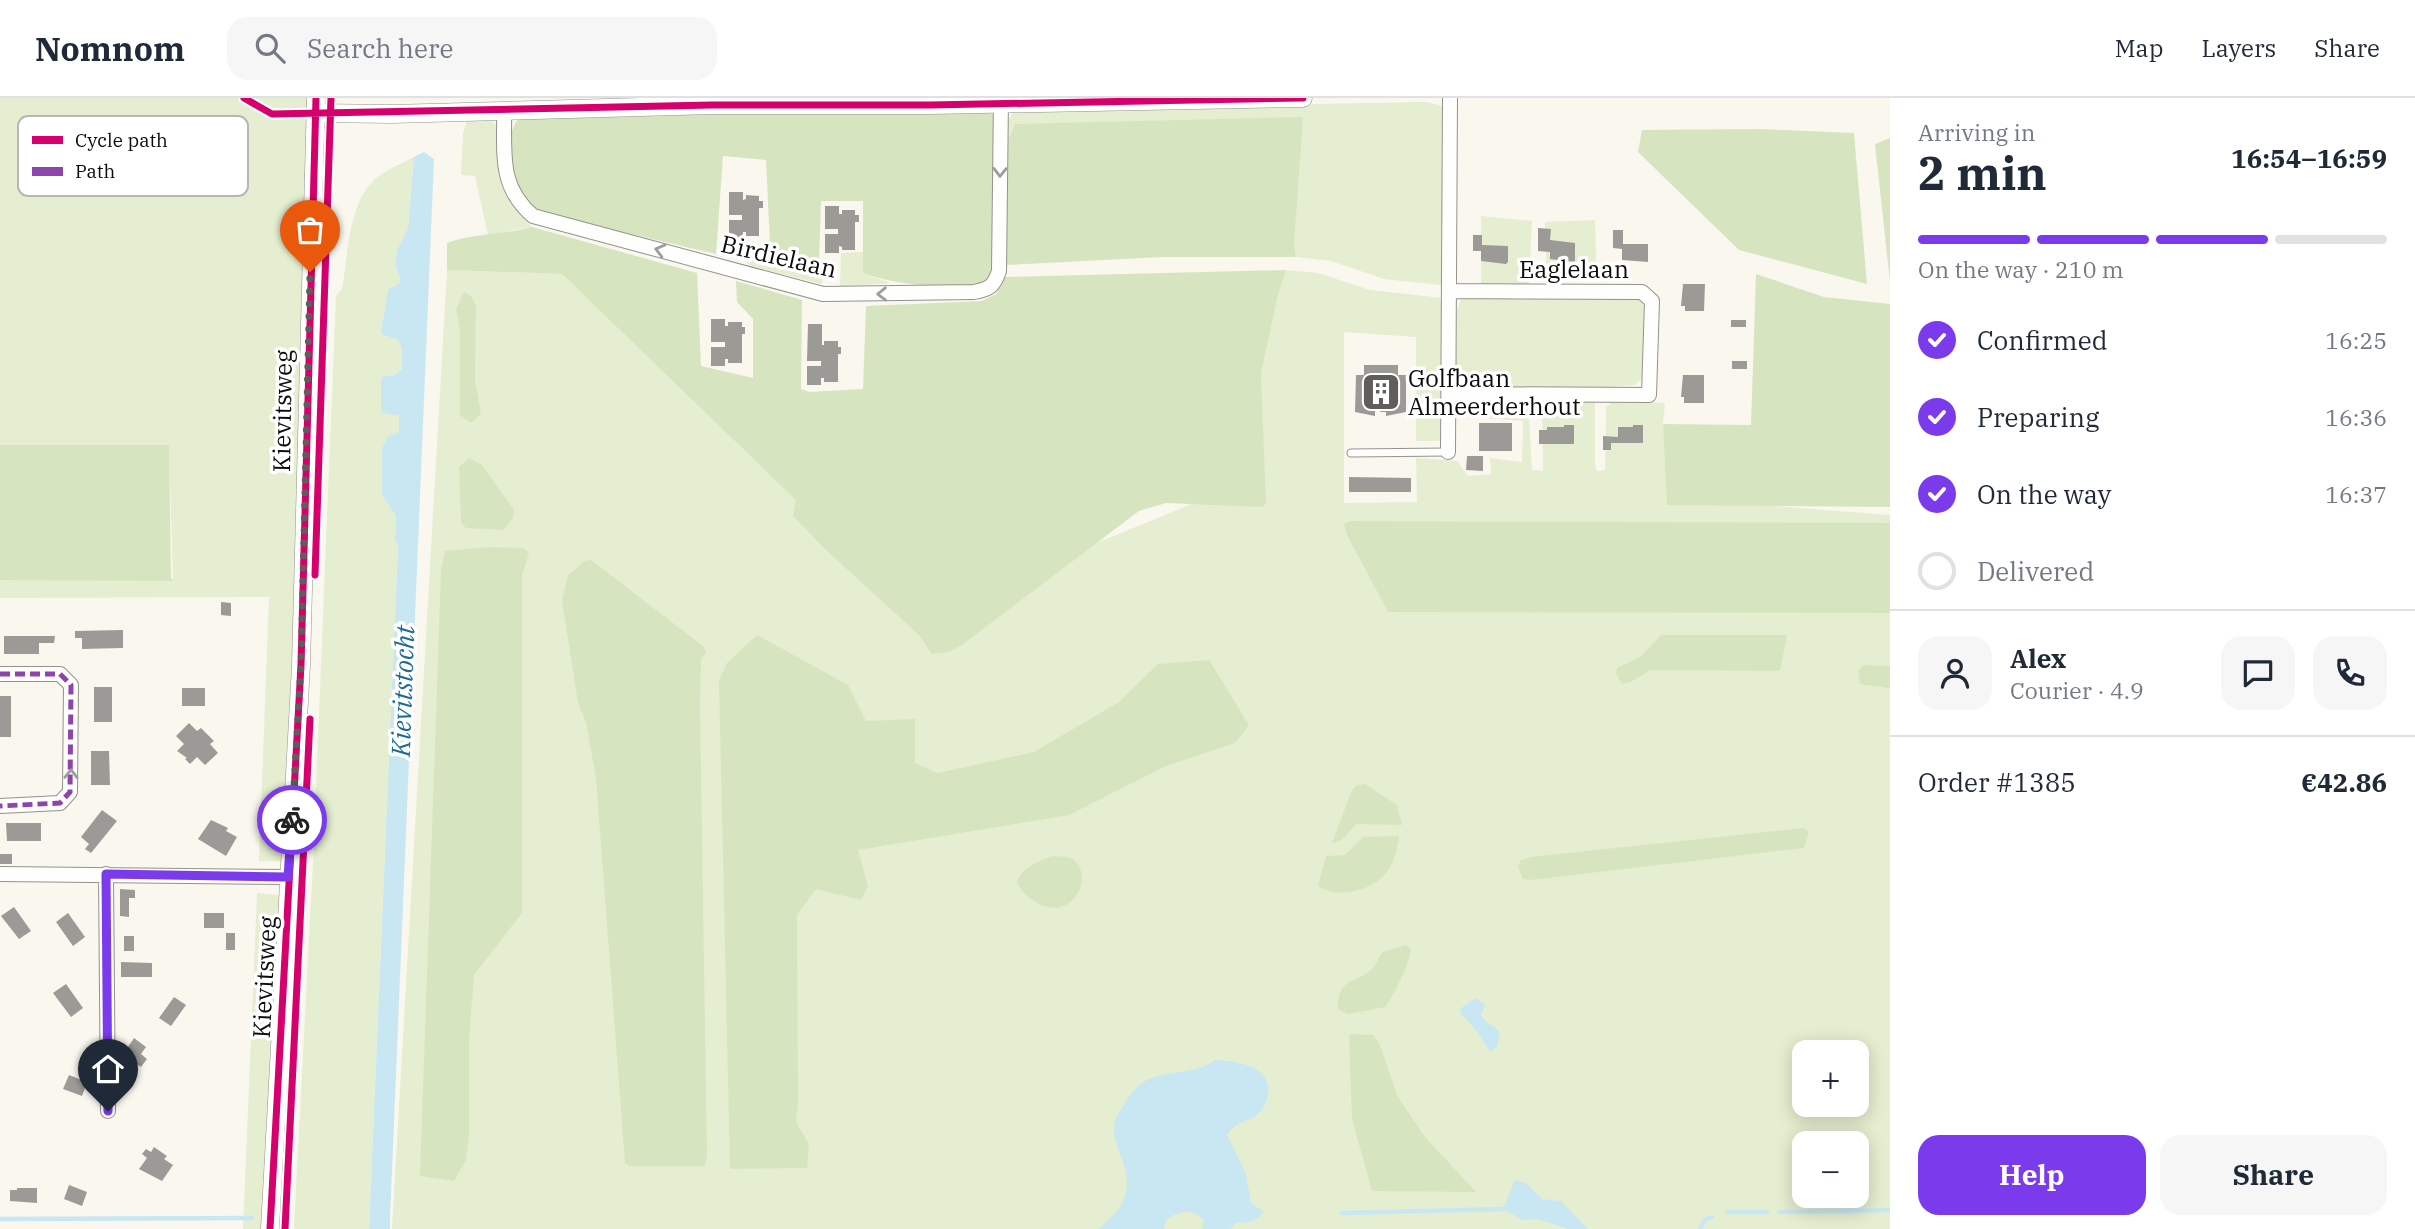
<!DOCTYPE html>
<html lang="en">
<head>
<meta charset="utf-8">
<style>
  body { margin:0; font-family:"IBM Plex Serif",serif; background:#f6f6f7; color:#1f2937; height:100vh; display:flex; flex-direction:column; font-size:26px; white-space:nowrap }
  * { box-sizing:border-box; margin:0 }
  p { font-size:23px; color:#747a83 }
  .icon { flex:none; width:38px; height:38px; fill:none; stroke:currentColor; stroke-width:2; stroke-linecap:round; stroke-linejoin:round }
  .map { position:relative; flex:1; overflow:hidden }
  .panel { display:flex; flex-direction:column; background:#fff; width:525px }
  .panel>* { flex:none }
  .buttons { position:absolute; left:1792px; top:942px; display:grid; gap:14px }
  .buttons a { display:grid; place-items:center; width:77px; height:77px; border-radius:14px; background:#fff; box-shadow:0 4px 18px #0003; font-size:35px }
  .pin { position:absolute; display:grid; place-items:center; width:60px; height:60px; color:#fff; margin:-72px -30px; border-radius:50% 50% 50% 0; rotate:-45deg; box-shadow:0 0 7px #0007 }
  .pin .icon { rotate:45deg }
  .courier { position:absolute; display:grid; place-items:center; width:70px; height:70px; margin:-35px; border:5px solid #7c3aed; border-radius:50%; background:#fff; color:#222; box-shadow:0 2px 9px #0007 }
  .summary em { font-style:normal; font-weight:700 }
  .summary div { display:flex; flex-direction:column-reverse }
  .summary { display:flex; align-items:center; justify-content:space-between; height:119px; padding:0 28px }
  h1 { font-size:46px; font-weight:700; line-height:52px }
  .bar { display:grid; grid-template-columns:repeat(4,1fr); gap:10px 7px; align-content:center; height:84px; padding:0 28px }
  .bar i { height:9px; border-radius:5px; background:#e0e1e3 }
  .bar .active { background:#7c3aed }
  .bar p { grid-column:span 4 }
  .line { display:flex; align-items:center; gap:18px; padding:0 28px; border-top:2px solid #e0e1e3 }
  .line div { flex:1 }
  .round { display:grid; place-items:center; flex:none; width:74px; height:74px; border-radius:21px; background:#f6f6f7 }
  ol { padding:0 28px; list-style:none }
  li { display:flex; align-items:center; gap:21px; height:77px }
  li p { margin-inline-start:auto }
  li .icon { padding:7px; border-radius:50%; background:#7c3aed; color:#fff; stroke-width:4 }
  li:last-child { color:#747a83 }
  li i { width:38px; height:38px; border:4px solid #e0e1e3; border-radius:50% }
  .button { display:flex; gap:14px; margin-top:auto; padding:14px 28px }
  .button a { flex:1; height:80px; border-radius:21px; background:#7c3aed; color:#fff; font-size:28px; font-weight:700; line-height:80px; text-align:center }
  .button a+a { background:#f6f6f7; color:#1f2937 }
  header { display:flex; align-items:center; gap:42px; box-sizing:border-box; height:98px; padding:0 35px; background:#fff; border-bottom:2px solid #e0e1e3 }
  header strong { font-size:33px }
  nav { display:flex; gap:38px; margin-inline-start:auto; font-size:24px }
  .search { width:490px; height:63px; background:#f6f6f7; display:flex; align-items:center; gap:18px; box-sizing:border-box; padding:0 24px; border-radius:21px; color:#747a83; font-size:26px }
  main { display:flex; flex:1; min-height:0 }
  .map>svg:first-child { display:block }
  .green { fill:#e5eed0; fill-rule:evenodd }
  .forest { fill:#d6e5bf }
  .water { fill:#c8e7f2 }
  .lines { fill:none; stroke-linecap:round; stroke-linejoin:round }
  .stream { stroke:#c8e7f2; stroke-width:4.5 }
  .building { fill:#9c9a96 }
  .service-casing { stroke:#93928e; stroke-width:9 }
  .minor-casing { stroke:#93928e; stroke-width:16 }
  .tertiary-casing { stroke:#93928e; stroke-width:19 }
  .service { stroke:#fefefd; stroke-width:7 }
  .minor { stroke:#fefefd; stroke-width:14 }
  .tertiary { stroke:#fefefd; stroke-width:18 }
  .quiet { stroke:#8e44ad; stroke-width:5; stroke-dasharray:10 5; stroke-linecap:butt }
  .cycleway-casing { stroke:#fff; stroke-width:11 }
  .cycleway { stroke:#d6006c; stroke-width:7 }
  .oneway { stroke:#9d9d9d }
  .done { stroke:#5f5e5b; stroke-width:7; stroke-dasharray:0 12.6 }
  .route { stroke:#7c3aed; stroke-width:9 }
  .labels { text-anchor:middle; dominant-baseline:central; stroke-width:7; stroke-linejoin:round; paint-order:stroke }
  .street-label { font-size:24px; fill:#0c0c0c; stroke:#fff }
  .poi-label { font-size:24px; fill:#0c0c0c; stroke:#fff; text-anchor:start }
  .water-label { font-size:26px; font-style:italic; fill:#1b6b98; stroke:#fff }
  .key { fill:#fff; stroke:#b6b6b6; stroke-width:2 }
  .key-label { font-size:19px; fill:#0c0c0c }
</style>
</head>
<body>
<header>
<strong>Nomnom</strong>
<div class="search"><svg class="icon" aria-label="search" viewBox="0 0 24 24"><circle cx="10" cy="10" r="6"/><path d="M15 15l6 6"/></svg>Search here</div>
<nav><a>Map</a><a>Layers</a><a>Share</a></nav>
</header>
<main>
<div class="map">
<svg width="1890" height="1131" viewBox="0 0 1890 1131">
  <rect width="100%" height="100%" fill="#faf7ef"/>
  <path class="green" d="M0 0H240C264 17 273 18 302 19L308 25 296 482 281 763H259L269 499 0 500V482H173L169 347H0Z
    M248 0H309L308 9C293 23 262 11 248 0Z
    M1427 4 1441 8 1445 16 1441 187 1384 181 1331 163 1296 159 1294 146 1007 45 1008 23 1015 11Z
    M473 20H489L501 32C501 85 497 88 532 129L488 137 475 78 461 77 463 35 467 23Z
    M414 59 408 130 397 152 395 167 400 179 399 186 388 191 381 233 383 237 397 241 402 250V271L393 278H383L381 281V312L386 316H399V334L387 339 382 350V397L396 418 395 443 398 447 369 1131H294L313 764 336 198 342 191C348 157 348 106 375 81 385 72 402 66 414 59Z
    M1481 118 1532 123 1529 186 1481 187Z
    M1595 122 1597 182 1547 183 1545 124Z
    M770 147 787 168 822 164V186L750 168 747 165V154L769 156Z
    M863 154V175L891 185 840 189 841 155Z
    M447 172 562 176 812 415 1072 455 1209 399 1265 402 1261 276 1278 197 1286 172 1318 175 1370 192 1443 200 1442 343H1416V239L1344 234V405L1417 404 1416 360 1457 363 1468 378 1491 376 1490 360 1522 364 1523 323 1482 320 1481 302 1528 301 1532 372 1543 373 1542 305 1595 303V366L1597 373 1605 372 1606 309 1614 303 1665 305 1663 326 1670 400 1890 417V1131H392ZM1804 954H1857V1006H1804ZM1804 1045H1857V1097H1804Z
    M1471 198 1632 199 1640 202 1645 210 1643 279 1635 287 1609 289H1477L1462 286 1455 275 1457 212 1461 202Z
    M257 795 280 797 264 1131H243Z"/>
  <path class="forest" d="M991 12 995 23 992 177 984 186C942 189 902 189 863 175V103H821L819 163 787 168 770 147 766 62 723 58 716 156 536 114C531 108 525 103 521 98 508 80 504 34 520 19Z
    M1303 19 1294 146 1296 159H1163L1006 167 1007 45 1015 26Z
    M1758 31 1854 35 1867 186 1739 152 1638 54 1642 32Z
    M1890 40V184L1875 46Z
    M532 129 697 175 701 268 753 280V221L737 204 736 183 802 202 801 291 809 294 863 291 866 208 982 203 996 196 1005 179 1286 172 1278 197 1261 276 1266 406 1262 409 1166 405 1139 413 962 547 948 554 932 556 919 537 826 452 793 418 796 402 562 176 447 172V145C474 135 504 137 532 129Z
    M1756 176 1824 199 1890 206V409L1667 407 1663 326 1751 327Z
    M464 194 471 198 476 207 475 281 481 316 471 325 460 317V232L456 211Z
    M0 347H169L171 479 173 483 0 482Z
    M469 360 482 367 514 412 513 420 504 432 466 430 461 425 459 369Z
    M1350 423 1890 425V515L1388 514 1347 437 1344 426Z
    M491 449 523 450 529 455 522 478V815L474 877 469 942V1037L466 1062 454 1083 420 1078 441 473 445 453Z
    M591 462 703 548 706 554 701 561 700 610 707 1058 705 1068H629L625 1065 596 680 586 624 578 605 562 503 568 477 585 463Z
    M757 537 848 587 866 623 915 621V665L938 675 1034 654 1119 604 1158 566 1209 562 1249 627 1235 645 1166 668 1069 717 858 752 868 788 861 802 816 791 797 817 798 1005 796 1024 809 1046 807 1070 730 1071 719 582 727 565Z
    M1661 537H1787L1780 573 1650 572 1631 584 1622 586 1616 576 1617 570 1641 558Z
    M1863 567 1890 568V590L1860 586 1858 573Z
    M1365 686 1397 707 1402 727 1356 726 1342 742 1332 745 1352 692 1357 687Z
    M1804 730 1809 734 1804 750 1530 782 1523 781 1518 769 1520 763 1530 759Z
    M1399 738C1397 751 1395 763 1387 774 1374 792 1337 802 1318 788L1326 758 1345 757 1363 739Z
    M1052 758C1059 759 1069 757 1074 762 1095 781 1071 824 1037 805 1028 800 1022 794 1017 785 1021 769 1038 764 1052 758Z
    M1406 847 1411 851C1411 863 1393 899 1385 909L1348 916 1338 911C1338 879 1353 887 1371 872 1377 867 1378 859 1383 854Z
    M1351 936 1373 937 1379 945 1398 999 1425 1039 1476 1094 1372 1093 1352 1021 1349 938Z"/>
  <path class="water" d="M424 54 434 61 390 1120V1131H369L398 447 395 443 396 418 382 397V350L387 339 399 334V317L386 316 381 312V281L383 278H393L402 271V250L397 241 383 237 381 233 388 191 399 186 400 179 395 167 397 152 408 130 414 59Z
    M1475 900 1485 907 1481 917C1486 926 1495 927 1500 935L1496 950 1490 954C1481 940 1473 927 1460 915V911Z
    M1215 962C1235 963 1272 967 1268 996 1267 1003 1264 1011 1258 1016 1246 1026 1239 1020 1227 1037L1246 1076 1251 1105 1263 1113C1259 1125 1246 1124 1235 1125L1231 1131H1202L1204 1123C1193 1110 1180 1113 1167 1121L1164 1131H1099C1106 1123 1116 1116 1121 1107 1140 1071 1107 1049 1115 1023 1116 1018 1131 995 1135 991 1155 969 1192 980 1215 962Z
    M1515 1082 1526 1085 1542 1101 1561 1103 1588 1131H1568L1538 1121 1523 1122 1503 1111Z"/>
  <g class="lines">
    <path class="stream" d="M1727 1114H1767
      M1779 1114 1890 1112
      M1342 1115 1503 1111
      M0 1121 252 1120
      M1700 1131 1705 1122 1712 1119"/>
  </g>
  <path class="building" d="M729 94H743V102L746 101V97L759 98V103H763V110H759V138H746V134H743L742 141H729V122H742V117H729Z
    M825 108H839V116H842V112H855V117H859V124H855V152H842V149L839 148V155H825V136H838V131H825Z
    M1538 130 1551 131 1550 142 1575 145V164L1550 161V154L1538 153Z
    M1613 132H1623V146H1648V164L1622 162V151L1613 150Z
    M1473 137H1482V147L1508 148V164L1506 166 1481 163V153H1473Z
    M1683 186H1705L1704 213H1685V208H1681Z
    M711 221H725V228H728V224H742V229H745V236H742V265H728V261H725V268H711V249H725V244H711Z
    M1731 222H1746V229H1731Z
    M808 226H822V247H824V243H838V249H841V256H838V284H824V280H821V287H807V268H821V263H807Z
    M1732 263H1747V271H1732Z
    M1364 267H1398V277H1406V314L1386 318V314H1380L1381 312H1375V318L1355 314 1356 277H1364Z
    M1683 277H1704V305H1684V299H1681Z
    M1479 325H1512V353H1479Z
    M1564 327H1574V346H1539V332H1547V329H1564Z
    M1633 327H1643V345H1611V352H1603V338L1618 339V329H1633Z
    M1467 358H1483V373L1466 372Z
    M1349 379 1411 380V394H1349Z
    M221 504 231 505V518L221 517Z
    M123 532V550L82 551V540H75V533Z
    M4 538H55L54 545H39V556H4Z
    M94 589H112V624H94Z
    M182 590H205V608H182Z
    M0 598H11V639H0Z
    M189 625 197 633 201 630 214 643 210 646 218 655 205 667 197 659 190 666 185 661 187 660 177 653 184 646 176 638Z
    M91 653H109L110 687H91Z
    M102 712 117 723 91 755 85 751 89 746 81 739Z
    M211 722 228 730 226 733 237 739 226 758 198 741Z
    M6 725H41V743H7Z
    M0 756H12V766H0Z
    M120 791 135 792V800H129V819L120 818Z
    M14 809 31 833 19 841 1 818Z
    M68 815 85 839 73 848 56 824Z
    M204 815H224V830H204Z
    M226 835H235V852H226Z
    M124 838H134V853H124Z
    M121 864 152 865V879H121Z
    M66 886 83 910 71 919 53 895Z
    M174 899 186 907 171 928 159 920Z
    M134 940 146 949 141 956 147 961 141 969 135 965 132 970 120 961Z
    M69 977 87 984 82 998 63 991Z
    M154 1049 167 1058 164 1061 173 1067 162 1083 139 1071 147 1060 142 1056 146 1051 151 1054Z
    M69 1087 87 1094 82 1108 64 1101Z
    M17 1090H37V1105L10 1103V1092H17Z"/>
  <g class="lines">
    <g class="service-casing">
      <path id="service" d="M1351 355 1448 354"/>
    </g>
    <g class="minor-casing">
      <path id="minor" d="M504 12C505 55 498 88 533 118L823 196 974 194C990 191 994 188 999 173L1001 0
        M1450 296 1649 297 1652 203 1642 194 1451 193
        M1448 354 1450 0
        M0 576H60L71 587 70 694 60 705 0 708
        M0 776 288 779
        M106 776 108 1013"/>
    </g>
    <g class="tertiary-casing">
      <path id="tertiary" d="M316 15 392 16 712 7H930L1303 0
        M270 1131 301 567 316 0"/>
    </g>
    <use href="#service" class="service"/>
    <use href="#minor" class="minor"/>
    <use href="#tertiary" class="tertiary"/>
    <path class="quiet" d="M0 576H60L71 587 70 694 60 705 0 708"/>
    <g class="cycleway-casing">
      <path id="cycleway" d="M244 0 272 16 712 7H930L1303 0
        M315 477 331 0
        M270 1131 301 567 316 0
        M285 1131 310 621"/>
    </g>
    <use href="#cycleway" class="cycleway"/>
  </g>
  <defs><path id="oneway-chevron" d="M-2-3.5L2.5 0L-2 3.5" fill="none" stroke-width="1.6" stroke-linecap="round" stroke-linejoin="round" transform="scale(1.75)"/></defs>
  <g class="oneway">
    <use href="#oneway-chevron" transform="translate(1000 74) rotate(91)"/>
    <use href="#oneway-chevron" transform="translate(660 152) rotate(-165)"/>
    <use href="#oneway-chevron" transform="translate(882 196) rotate(179)"/>
    <use href="#oneway-chevron" transform="translate(71 676) rotate(-89)"/>
  </g>
  <g class="lines">
    <path class="done" d="M292 722 301 567 310 174"/>
    <path class="route" d="M108 1013 106 776 288 779 292 722"/>
  </g>
  <defs>
    <g id="building-square" transform="scale(2.0125)"><rect x="-9" y="-9" width="18" height="18" rx="4" fill="#5f5e5b" stroke="#fff"/><path d="M-4-6H4V6H1V3H-1V6H-4ZM-2.5-4.3h1.7v1.8h-1.7ZM.8-4.3h1.7v1.8H.8ZM-2.5-1h1.7V.8h-1.7ZM.8-1h1.7V.8H.8Z" fill="#fff"/></g>
  </defs>
  <g fill-rule="evenodd">
    <use href="#building-square" x="1381" y="294"/>
  </g>
  <g class="labels">
    <g class="street-label">
      <text transform="translate(779 158) rotate(13)">Birdielaan</text>
      <text x="1574" y="171">Eaglelaan</text>
      <text transform="translate(282 313) rotate(-89)">Kievitsweg</text>
      <text transform="translate(264 879) rotate(-87)">Kievitsweg</text>
    </g>
    <g class="poi-label">
      <text x="1408" y="280">Golfbaan<tspan x="1408" dy="28">Almeerderhout</tspan></text>
    </g>
    <g class="water-label">
      <text transform="translate(402 593) rotate(-88)">Kievitstocht</text>
    </g>
  </g>
  <rect x="18" y="18" width="230" height="80" rx="10" class="key"/>
  <rect x="32" y="38" width="31" height="8" fill="#d6006c"/>
  <rect x="32" y="69" width="31" height="9" fill="#8e44ad"/>
  <g class="key-label">
    <text x="75" y="49">Cycle path</text>
    <text x="75" y="80">Path</text>
  </g>
</svg>
<div class="buttons">
<a>+</a>
<a>−</a>
</div>
<div class="pin" style="left:310px;top:174px;background:#ea580c"><svg class="icon" aria-label="bag" viewBox="0 0 24 24"><path d="M5 8h14l-1 12H6zM9 8a3 3 0 0 1 6 0"/></svg></div>
<div class="pin" style="left:108px;top:1013px;background:#1f2937"><svg class="icon" aria-label="home" viewBox="0 0 24 24"><path d="M3 11l9-7 9 7M6 9v11h12V9"/></svg></div>
<div class="courier" style="left:292px;top:722px"><svg class="icon" aria-label="bike" viewBox="0 0 24 24"><circle cx="6" cy="16" r="4"/><circle cx="18" cy="16" r="4"/><path d="M6 16l4-8h5l3 8M10 8l3 8H6M13 5h3"/></svg></div>
</div>
<section class="panel">
<div class="summary"><div><h1>2 min</h1><p>Arriving in</p></div><em>16:54–16:59</em></div>
<div class="bar"><i class="active"></i><i class="active"></i><i class="active"></i><i></i><p>On the way · 210 m</p></div>
<ol>
<li><svg class="icon" aria-label="check" viewBox="0 0 24 24"><path d="M5 12l5 5 9-10"/></svg>Confirmed<p>16:25</p></li>
<li><svg class="icon" aria-label="check" viewBox="0 0 24 24"><path d="M5 12l5 5 9-10"/></svg>Preparing<p>16:36</p></li>
<li><svg class="icon" aria-label="check" viewBox="0 0 24 24"><path d="M5 12l5 5 9-10"/></svg>On the way<p>16:37</p></li>
<li><i></i>Delivered</li>
</ol>
<div class="line" style="height:126px"><a class="round"><svg class="icon" aria-label="person" viewBox="0 0 24 24"><circle cx="12" cy="8" r="4"/><path d="M4 21q1-7 8-7t8 7"/></svg></a><div><b>Alex</b><p>Courier · 4.9</p></div><a class="round"><svg class="icon" aria-label="chat" viewBox="0 0 24 24"><path d="M4 5h16v11H9l-5 4z"/></svg></a><a class="round"><svg class="icon" aria-label="phone" viewBox="0 0 24 24"><path d="M5 4h4l2 5-3 2q2 4 5 5l2-3 5 2v4C11 20 4 13 5 4z"/></svg></a></div>
<div class="line" style="height:91px"><div>Order #1385</div><b>€42.86</b></div>
<div class="button"><a>Help</a><a>Share</a></div>
</section>
</main>
</body>
</html>
